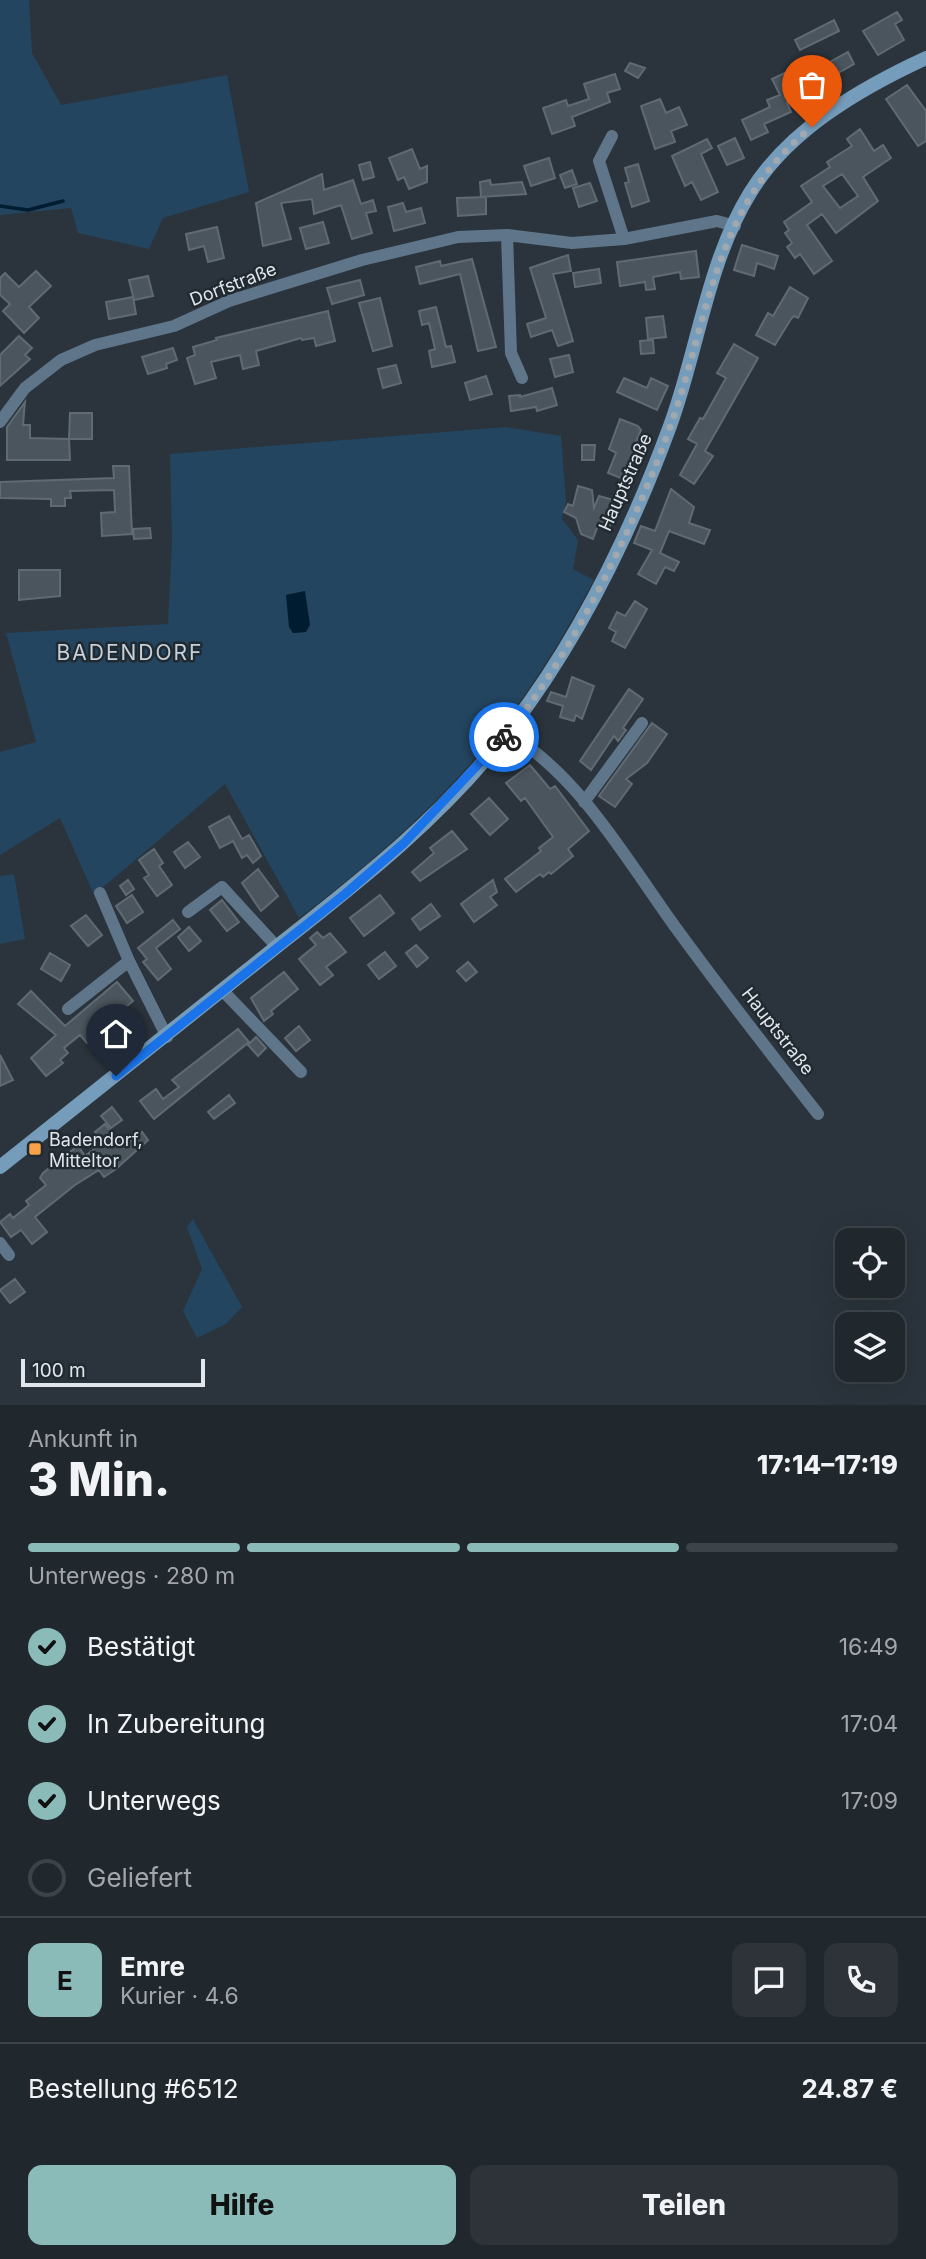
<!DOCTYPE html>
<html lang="de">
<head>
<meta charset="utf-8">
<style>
  body { margin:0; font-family:Inter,sans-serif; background:#2d3339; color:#f1f3f6; height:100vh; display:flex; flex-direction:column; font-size:26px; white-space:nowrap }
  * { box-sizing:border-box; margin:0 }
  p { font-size:23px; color:#a2a5aa }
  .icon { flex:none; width:38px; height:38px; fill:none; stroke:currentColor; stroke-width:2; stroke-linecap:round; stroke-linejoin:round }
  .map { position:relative; height:1405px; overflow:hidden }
  .drawer { display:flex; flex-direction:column; background:#20272d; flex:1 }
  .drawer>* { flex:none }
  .fabs { position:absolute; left:835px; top:1228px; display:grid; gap:14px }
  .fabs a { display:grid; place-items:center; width:70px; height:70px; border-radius:14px; background:#20272d; box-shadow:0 7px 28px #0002,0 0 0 2px #3d4449; font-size:35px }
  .scale { position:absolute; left:21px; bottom:18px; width:184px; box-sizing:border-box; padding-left:7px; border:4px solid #e0e6eb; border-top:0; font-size:19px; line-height:24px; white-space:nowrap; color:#e0e6eb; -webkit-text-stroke:5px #212a31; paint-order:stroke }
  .pin { position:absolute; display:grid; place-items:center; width:60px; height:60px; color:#fff; margin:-72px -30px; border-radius:50% 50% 50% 0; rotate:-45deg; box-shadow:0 0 7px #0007 }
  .pin .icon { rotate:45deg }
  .courier { position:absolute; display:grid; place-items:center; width:70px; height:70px; margin:-35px; border:5px solid #1a73e8; border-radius:50%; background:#fff; color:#222; box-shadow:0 2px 9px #0007 }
  .headline em { font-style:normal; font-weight:800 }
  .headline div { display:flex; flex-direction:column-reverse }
  .headline { display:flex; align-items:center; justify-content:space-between; height:119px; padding:0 28px }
  h1 { font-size:46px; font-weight:800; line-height:52px }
  .bar { display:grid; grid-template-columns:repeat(4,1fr); gap:10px 7px; align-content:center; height:84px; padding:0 28px }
  .bar i { height:9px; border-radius:5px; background:#3d4449 }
  .bar .selected { background:#8bbbb9 }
  .bar p { grid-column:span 4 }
  .line { display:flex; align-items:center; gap:18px; padding:0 28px; border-top:2px solid #3d4449 }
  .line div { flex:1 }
  .round { display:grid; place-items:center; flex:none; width:74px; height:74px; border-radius:14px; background:#2d3339 }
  ol { padding:0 28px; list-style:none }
  li { display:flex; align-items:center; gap:21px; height:77px }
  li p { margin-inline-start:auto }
  li .icon { padding:7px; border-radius:50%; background:#8bbbb9; color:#111; stroke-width:4 }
  li:last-child { color:#a2a5aa }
  li i { width:38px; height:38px; border:4px solid #3d4449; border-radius:50% }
  .action { display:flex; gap:14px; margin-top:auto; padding:14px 28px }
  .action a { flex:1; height:80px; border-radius:14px; background:#8bbbb9; color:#111; font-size:28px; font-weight:800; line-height:80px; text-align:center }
  .action a+a { background:#2d3339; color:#f1f3f6 }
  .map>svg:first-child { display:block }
  .green { fill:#23455f; fill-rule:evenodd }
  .water { fill:#001c31 }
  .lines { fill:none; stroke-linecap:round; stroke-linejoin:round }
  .stream { stroke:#001c31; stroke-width:3.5 }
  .building { fill:#4b555d; stroke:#606a73; stroke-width:2; fill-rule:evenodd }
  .street { stroke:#5f768a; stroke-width:12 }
  .secondary { stroke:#769cbb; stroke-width:14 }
  .done { stroke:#a1a8ae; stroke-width:7; stroke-dasharray:0 12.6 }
  .route { stroke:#1a73e8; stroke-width:9 }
  .poi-dot { fill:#f7a148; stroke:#212a31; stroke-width:2.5 }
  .labels { text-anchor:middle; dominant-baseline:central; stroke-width:5; stroke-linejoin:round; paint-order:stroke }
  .street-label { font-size:18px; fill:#e0e6eb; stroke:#212a31 }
  .poi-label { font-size:18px; fill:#e0e6eb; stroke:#212a31; text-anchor:start }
  .quarter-label { font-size:21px; letter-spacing:2px; fill:#c5d0da; stroke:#212a31 }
</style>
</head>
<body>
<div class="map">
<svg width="926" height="1405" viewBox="0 0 926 1405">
  <rect width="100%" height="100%" fill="#2b343c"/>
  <path class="green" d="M0 0H29L32 53 61 105 227 75 249 192 163 218 149 249 78 233 71 208 0 215Z
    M506 427 561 436 566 500 562 519 578 540 573 569 594 580C566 631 537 682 500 728 443 801 372 863 299 918L225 784 94 895 60 818 0 855V752L36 742 6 633 168 624 172 539 170 454ZM305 591 306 632 293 633 286 595Z
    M14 874 25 939 0 944V876Z
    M193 1219 242 1307 226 1324 197 1338 183 1311 202 1269 187 1227Z"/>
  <path class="water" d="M305 591 310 625 306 632 293 633 289 627 286 595Z"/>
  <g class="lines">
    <path class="stream" d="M0 206 28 210 63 201"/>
  </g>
  <path class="building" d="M897 12 902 20 895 24 904 40 878 55 863 31Z
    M834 20 839 31 800 50 795 40Z
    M848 52 854 64 836 74 830 62Z
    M808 62 820 88 787 103 791 112 764 124 768 132 751 140 742 120 770 107 767 100 780 95 772 79Z
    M630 63 645 68 638 78 625 71Z
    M615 74 620 89 607 93 610 102 572 117 575 126 552 134 543 108 566 100 568 106 589 99 584 84Z
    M907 85 926 111V141L918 146 886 99Z
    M660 99 666 113 679 107 687 125 671 131 675 142 655 149 641 106Z
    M860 129 874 151 883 145 891 158 863 177 878 201 836 233 822 214 807 225 832 261 814 274 800 254 795 258 787 247 792 243 785 233 789 230 784 222 812 202 801 186 830 167 827 162 852 146 847 139ZM842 174 858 196 840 208 823 186Z
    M735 138 744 158 727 165 718 146Z
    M707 139 712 148 701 154 718 192 701 200 692 182 685 186 672 156Z
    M412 149 420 169 427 166V182L409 189 404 177 398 180 389 158Z
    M549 158 555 178 531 186 524 166Z
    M370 162 374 177 363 180 359 165Z
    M638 164 649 201 632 207 625 183 629 182 625 168Z
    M572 170 577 184 565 188 560 175Z
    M322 174 324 190 353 180 361 204 373 200 376 211 366 213 372 233 352 239 341 205 314 214 312 199 281 203 291 239 263 246 256 203Z
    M490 180 491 185 522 182 526 194 481 197 480 182Z
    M590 183 597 201 579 207 573 188Z
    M486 197V214L458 216 457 198Z
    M403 203 406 212 421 208 425 223 394 231 388 207Z
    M323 222 329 243 306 249 300 228Z
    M217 227 224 258 208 262 204 246 189 250 186 234Z
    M742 245 778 256 774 269 757 263 754 276 734 270Z
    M696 251 699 277 681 279 680 272 653 277 655 289 646 290 645 282 620 286 617 262Z
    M568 255 571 271 553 274 573 341 558 346 552 330 531 337 527 324 546 318 530 268Z
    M472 259 496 347 478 351 460 274 420 284 416 267 440 261 441 266Z
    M599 269 601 283 575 287 573 273Z
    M36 271 51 286 29 307 39 318 24 333 3 311 10 304 0 295V278L5 273 19 287Z
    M148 276 153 296 134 300 129 280Z
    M360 280 364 295 332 304 327 288Z
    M790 287 808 298 798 318 794 316 791 319 775 345 756 335 768 313 773 316Z
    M133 297 136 314 109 319 106 302Z
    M380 298 392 346 373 351 359 303Z
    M436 307 446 347 451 346 455 362 432 367 429 351 435 349 429 323 422 325 419 311Z
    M328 311 335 341 316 346 314 338 302 340 301 338 256 351 259 365 243 369 240 355 211 362 216 378 195 384 187 358 195 355 193 347 217 340 216 338Z
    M663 316 666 337 648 339 646 318Z
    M19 336 32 348 25 355 30 359 0 386V355Z
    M653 340 654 353 641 354 640 341Z
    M734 344 758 358 705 451 713 456 694 484 680 475 697 444 688 439 700 418 703 419 726 378 717 373Z
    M173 348 177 360 166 364 167 368 148 374 142 357Z
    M569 355 573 372 555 377 550 359Z
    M396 365 401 383 383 388 378 369Z
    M486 376 492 394 470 400 465 383Z
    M624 378 647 388 651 378 668 386 657 410 617 392Z
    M552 388 557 405 537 411 536 407 511 411 509 396 520 395V397Z
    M25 402 23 425H30V438L69 439 70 460H7V427Z
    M70 413H92V439H69Z
    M620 419 638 426 641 430 636 442 642 444 626 480 608 473 616 453 609 449Z
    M582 445H595L594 460H582Z
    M113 466H129L132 534 102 536 101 513 115 512 114 490 70 491 71 498H65V506H51V499L0 498V482L114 478Z
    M578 486 592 490 594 508 599 496 617 501 610 526 599 523 593 539 581 534 576 518 564 512 568 504 573 506Z
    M671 489 694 507 689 523 710 530 704 544 669 531 660 553 679 562 674 571 665 567 656 584 638 574 652 550 634 543 641 526 655 531Z
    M150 528 151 538 134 539 133 529Z
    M19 570H60V596L19 600Z
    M635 601 647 609 625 648 612 641 616 632 609 628 617 612 625 616Z
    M572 677 594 686 582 719 576 715 574 721 560 717 563 706 547 701 551 692 566 697Z
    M629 689 643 699 623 728 626 730 618 741 614 736 591 770 580 761Z
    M652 723 667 734 647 763 626 779 632 784 615 807 599 796Z
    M530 765 550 789 555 786 589 831 568 849 573 856 551 874 549 872 543 877 540 874 516 892 505 879 541 851 539 848 553 837 525 798 521 801 506 783Z
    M489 798 508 819 490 835 471 814Z
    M229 816 242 839 249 835 261 856 253 863 247 855 242 858 233 841 220 848 209 827Z
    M452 831 467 849 420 881 412 872 434 853 430 848Z
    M188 842 200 857 185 868 174 852Z
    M154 849 163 863 159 866 172 885 157 896 144 878 149 875 139 860Z
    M258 869 278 896 261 911 242 883Z
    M128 880 134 889 126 895 120 886Z
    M493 880 497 892 490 897 497 905 474 922 461 904Z
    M132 895 143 912 127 923 116 906Z
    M380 895 394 913 364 936 350 918Z
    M222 900 239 922 227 931 210 910Z
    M431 904 440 916 420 930 412 919Z
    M86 915 102 935 88 946 71 926Z
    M173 920 180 929 156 948 171 969 158 980 143 962 147 959 138 948Z
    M189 927 201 941 189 951 178 937Z
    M317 932 323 938 330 933 346 952 326 967 333 975 320 985 299 959 316 945 310 938Z
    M416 945 428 958 417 967 406 953Z
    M385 952 396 966 379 979 368 965Z
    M50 953 70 965 61 981 41 969Z
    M468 962 477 972 466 981 457 971Z
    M284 972 298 989 271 1011 273 1014 264 1021 251 998Z
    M117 982 133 1001 113 1018 117 1023 87 1043 80 1035 64 1048 68 1053 60 1060 63 1063 46 1076 31 1058 56 1035 18 1004 31 991 65 1026Z
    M299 1026 310 1040 296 1051 285 1038Z
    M238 1029 249 1042 154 1119 140 1101 156 1089 163 1099 179 1087 172 1080Z
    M256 1037 266 1048 258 1056 248 1045Z
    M0 1055 13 1080 0 1086Z
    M229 1095 235 1103 214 1119 208 1112Z
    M112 1107 122 1120 111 1128 101 1116Z
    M105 1124 123 1146 142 1132 148 1140 116 1169 104 1177 99 1170 75 1185 35 1217 47 1232 32 1244 21 1230 11 1237 0 1222 10 1214 13 1218 29 1205 26 1201 46 1185 40 1178 43 1173 67 1154 78 1146 85 1156 103 1142 95 1132Z
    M15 1279 25 1292 10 1303 0 1290Z"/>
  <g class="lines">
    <path class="street" d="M612 136 599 161 624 239
      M507 235 511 353 522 378
      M0 422 25 388 61 360 95 345 174 326 229 301 362 260 458 237 507 235 572 243 624 239 717 221 735 226
      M507 733C579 774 628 862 676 928 722 991 770 1053 818 1114
      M584 802 642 723
      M100 893 129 961
      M188 912 222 887 277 947
      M223 991 301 1072
      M68 1009 129 961 167 1037
      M0 1243 9 1255"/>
    <path class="secondary" d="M0 1167C92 1094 184 1021 275 948 359 882 445 815 510 729 579 639 631 532 670 426 698 350 707 263 750 193 788 130 861 88 926 58"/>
  </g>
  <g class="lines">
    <path class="done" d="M504 737C571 659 639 517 673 419 710 311 716 203 812 127"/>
    <path class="route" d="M116 1076 345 894 404 843 504 737"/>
  </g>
  <rect class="poi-dot" x="28" y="1142" width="14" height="14" rx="3.5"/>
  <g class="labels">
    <g class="street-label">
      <text transform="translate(233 284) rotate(-21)">Dorfstraße</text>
      <text transform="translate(625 482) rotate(-66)">Hauptstraße</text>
      <text transform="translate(778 1031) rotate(52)">Hauptstraße</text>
    </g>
    <g class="poi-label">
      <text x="49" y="1139">Badendorf,<tspan x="49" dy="21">Mitteltor</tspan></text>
    </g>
    <g class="quarter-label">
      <text x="130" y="652">BADENDORF</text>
    </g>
  </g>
</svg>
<div class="fabs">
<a><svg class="icon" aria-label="locate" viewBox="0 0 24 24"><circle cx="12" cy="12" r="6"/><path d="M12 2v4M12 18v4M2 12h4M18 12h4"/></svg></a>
<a><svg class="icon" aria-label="layers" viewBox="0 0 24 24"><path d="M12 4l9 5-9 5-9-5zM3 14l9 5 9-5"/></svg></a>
</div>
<div class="scale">100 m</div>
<div class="pin" style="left:812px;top:127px;background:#ea580c"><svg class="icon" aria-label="bag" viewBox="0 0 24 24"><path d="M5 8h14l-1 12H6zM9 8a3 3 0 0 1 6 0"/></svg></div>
<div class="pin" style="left:116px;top:1076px;background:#1f2937"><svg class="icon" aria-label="home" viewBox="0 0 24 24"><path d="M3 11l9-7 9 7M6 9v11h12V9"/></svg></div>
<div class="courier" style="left:504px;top:737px"><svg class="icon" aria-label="bike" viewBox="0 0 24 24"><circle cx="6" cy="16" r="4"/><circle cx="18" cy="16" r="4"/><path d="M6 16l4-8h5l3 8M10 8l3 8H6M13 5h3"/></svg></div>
</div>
<section class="drawer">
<div class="headline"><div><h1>3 Min.</h1><p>Ankunft in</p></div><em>17:14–17:19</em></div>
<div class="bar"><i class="selected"></i><i class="selected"></i><i class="selected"></i><i></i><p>Unterwegs · 280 m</p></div>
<ol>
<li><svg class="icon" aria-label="check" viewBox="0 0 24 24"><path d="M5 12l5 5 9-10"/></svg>Bestätigt<p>16:49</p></li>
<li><svg class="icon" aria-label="check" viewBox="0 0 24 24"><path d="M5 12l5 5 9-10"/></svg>In Zubereitung<p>17:04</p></li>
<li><svg class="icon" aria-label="check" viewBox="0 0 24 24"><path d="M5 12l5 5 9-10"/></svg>Unterwegs<p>17:09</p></li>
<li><i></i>Geliefert</li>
</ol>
<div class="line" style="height:126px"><b class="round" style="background:#8bbbb9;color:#111">E</b><div><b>Emre</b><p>Kurier · 4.6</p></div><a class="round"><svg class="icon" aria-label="chat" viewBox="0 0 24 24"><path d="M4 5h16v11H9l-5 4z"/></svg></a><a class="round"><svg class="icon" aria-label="phone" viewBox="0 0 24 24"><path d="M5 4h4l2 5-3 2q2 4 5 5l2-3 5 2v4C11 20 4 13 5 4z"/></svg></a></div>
<div class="line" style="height:91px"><div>Bestellung #6512</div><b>24.87 €</b></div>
<div class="action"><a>Hilfe</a><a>Teilen</a></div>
</section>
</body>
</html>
